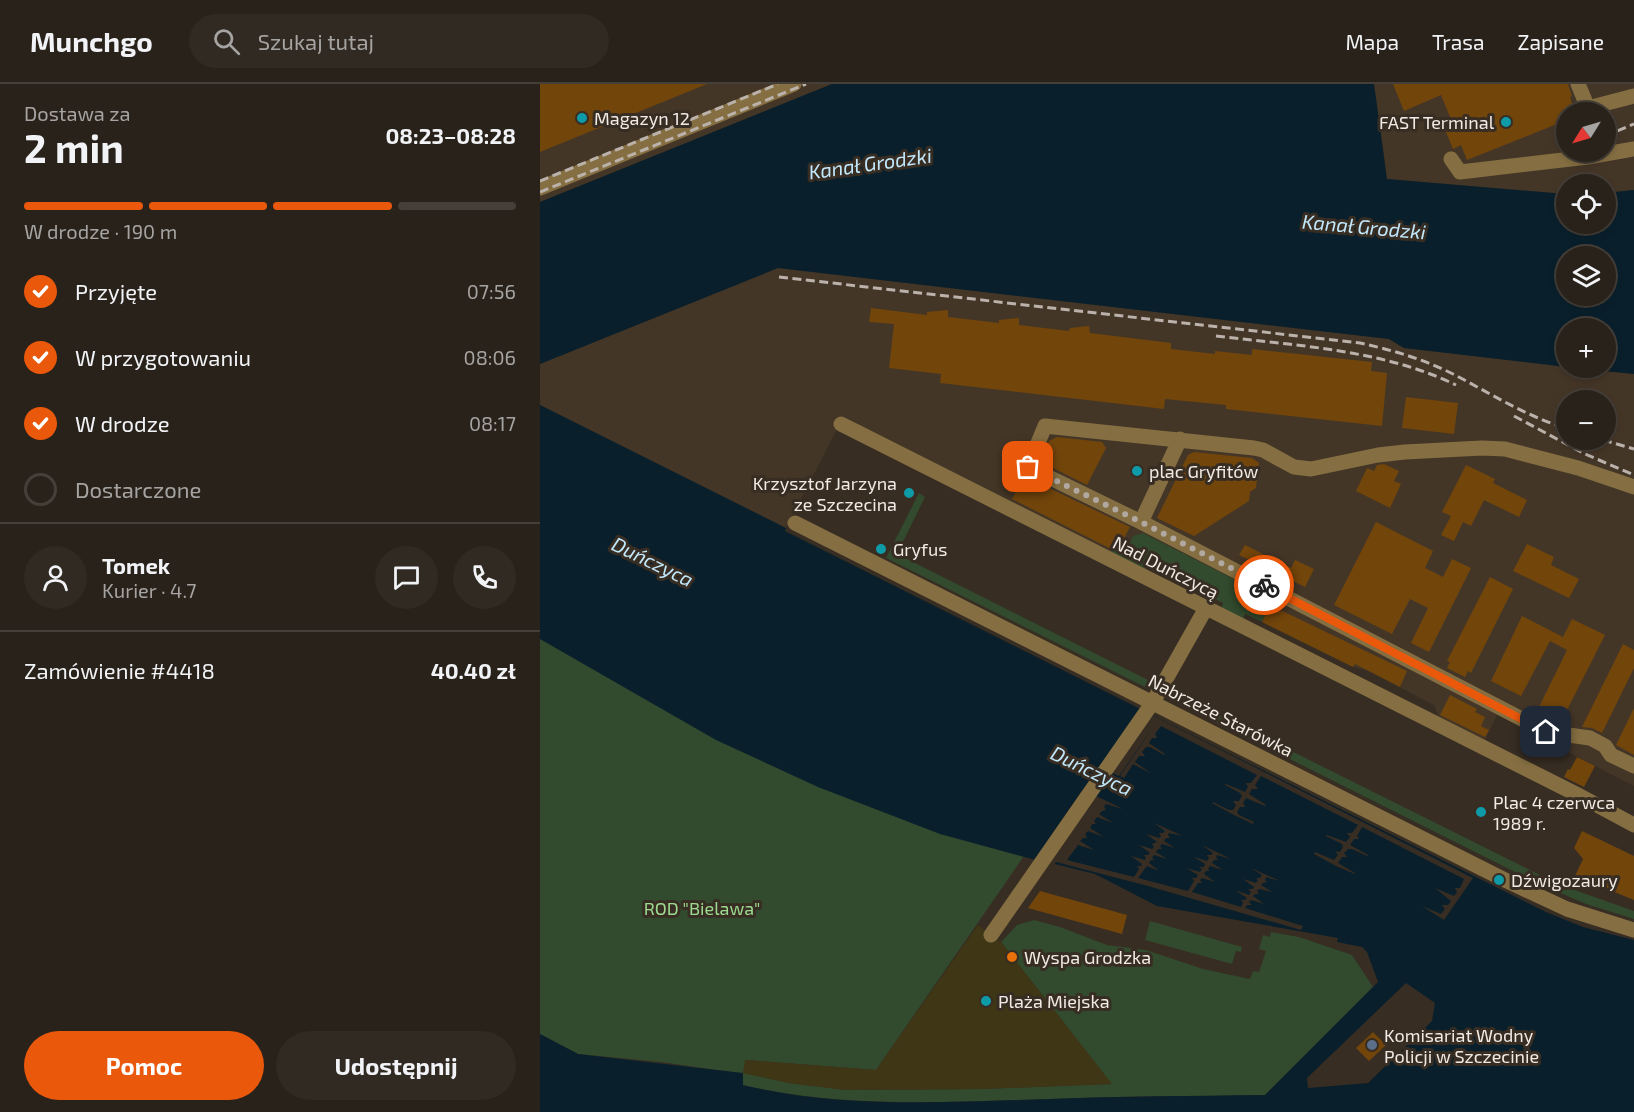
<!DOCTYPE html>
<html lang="pl">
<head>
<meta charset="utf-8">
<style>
  body { margin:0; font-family:"Exo 2",sans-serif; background:#312a23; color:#f1f3f6; height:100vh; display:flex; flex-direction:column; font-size:22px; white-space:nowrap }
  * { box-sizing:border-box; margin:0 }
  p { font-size:20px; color:#a5a4a2 }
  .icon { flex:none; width:33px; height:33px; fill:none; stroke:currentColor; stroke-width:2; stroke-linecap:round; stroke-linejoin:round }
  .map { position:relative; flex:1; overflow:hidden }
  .sheet { display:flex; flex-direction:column; background:#29221a; width:540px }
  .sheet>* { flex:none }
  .needle { width:39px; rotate:233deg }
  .controls { position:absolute; left:1016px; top:18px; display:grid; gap:12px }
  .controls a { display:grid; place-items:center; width:60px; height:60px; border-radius:50%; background:#29221a; box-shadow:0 3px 9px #0003,0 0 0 2px #453f39; font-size:30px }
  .pin { position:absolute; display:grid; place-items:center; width:51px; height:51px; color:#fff; margin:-26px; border-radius:12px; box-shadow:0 3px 9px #0006 }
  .courier { position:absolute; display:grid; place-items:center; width:60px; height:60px; margin:-30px; border:4px solid #ea580c; border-radius:50%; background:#fff; color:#222; box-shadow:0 2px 8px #0007 }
  .summary em { font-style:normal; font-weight:700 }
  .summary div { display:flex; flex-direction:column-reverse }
  .summary { display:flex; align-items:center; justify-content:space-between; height:102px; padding:0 24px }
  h1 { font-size:39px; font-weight:700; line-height:45px }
  .bar { display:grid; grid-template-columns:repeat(4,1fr); gap:9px 6px; align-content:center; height:72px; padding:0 24px }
  .bar i { height:8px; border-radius:4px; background:#453f39 }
  .bar .active { background:#ea580c }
  .bar p { grid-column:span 4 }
  .line { display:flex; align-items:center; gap:15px; padding:0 24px; border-top:2px solid #453f39 }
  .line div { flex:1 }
  .round { display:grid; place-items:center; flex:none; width:63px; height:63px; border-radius:32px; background:#312a23 }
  ol { padding:0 24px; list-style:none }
  li { display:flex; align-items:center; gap:18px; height:66px }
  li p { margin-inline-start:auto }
  li .icon { padding:6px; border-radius:50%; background:#ea580c; color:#fff; stroke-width:4 }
  li:last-child { color:#a5a4a2 }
  li i { width:33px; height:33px; border:3px solid #453f39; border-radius:50% }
  .primary-button { display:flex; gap:12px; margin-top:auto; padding:12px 24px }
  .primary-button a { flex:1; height:69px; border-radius:36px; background:#ea580c; color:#fff; font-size:24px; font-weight:700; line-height:69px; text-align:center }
  .primary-button a+a { background:#312a23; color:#f1f3f6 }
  header { display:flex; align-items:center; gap:36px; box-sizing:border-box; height:84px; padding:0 30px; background:#29221a; border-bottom:2px solid #453f39 }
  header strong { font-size:28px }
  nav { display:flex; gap:33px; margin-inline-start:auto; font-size:21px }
  .search { width:420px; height:54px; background:#312a23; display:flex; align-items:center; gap:15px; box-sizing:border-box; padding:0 21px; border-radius:33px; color:#a5a4a2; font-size:22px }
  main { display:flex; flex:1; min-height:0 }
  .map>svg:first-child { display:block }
  .built { fill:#443627; fill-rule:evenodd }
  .green { fill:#324a2d }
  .sand { fill:#3f3616 }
  .water { fill:#09202c; fill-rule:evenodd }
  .pier { fill:#372d23 }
  .building { fill:#72450b }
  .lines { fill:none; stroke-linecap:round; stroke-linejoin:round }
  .minor { stroke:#856f42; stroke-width:15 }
  .rail { stroke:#bab2ab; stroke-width:3; stroke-dasharray:9 4.5; stroke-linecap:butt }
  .done { stroke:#b1a8a1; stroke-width:6; stroke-dasharray:0 10.8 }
  .route { stroke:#ea580c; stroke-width:8 }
  .culture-dot { fill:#0f9aa8; stroke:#372d23; stroke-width:2 }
  .food-dot { fill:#e8710a; stroke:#372d23; stroke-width:2 }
  .service-dot { fill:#5c6f8a; stroke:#372d23; stroke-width:2 }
  .labels { text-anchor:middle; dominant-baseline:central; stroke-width:6; stroke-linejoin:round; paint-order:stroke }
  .poi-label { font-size:18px; fill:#f2ebe5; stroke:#372d23; text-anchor:start }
  .street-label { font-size:18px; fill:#f2ebe5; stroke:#372d23 }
  .park-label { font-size:18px; fill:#9bda8f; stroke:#372d23 }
  .water-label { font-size:20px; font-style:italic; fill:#c2e8fc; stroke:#372d23 }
</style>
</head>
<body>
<header>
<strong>Munchgo</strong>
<div class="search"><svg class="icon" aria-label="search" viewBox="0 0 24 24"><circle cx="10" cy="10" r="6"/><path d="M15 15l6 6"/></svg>Szukaj tutaj</div>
<nav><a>Mapa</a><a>Trasa</a><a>Zapisane</a></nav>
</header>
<main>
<section class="sheet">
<div class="summary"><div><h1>2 min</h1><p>Dostawa za</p></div><em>08:23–08:28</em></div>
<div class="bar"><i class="active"></i><i class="active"></i><i class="active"></i><i></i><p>W drodze · 190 m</p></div>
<ol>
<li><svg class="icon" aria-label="check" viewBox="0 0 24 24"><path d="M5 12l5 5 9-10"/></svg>Przyjęte<p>07:56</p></li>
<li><svg class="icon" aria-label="check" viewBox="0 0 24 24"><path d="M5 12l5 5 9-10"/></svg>W przygotowaniu<p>08:06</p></li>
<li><svg class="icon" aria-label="check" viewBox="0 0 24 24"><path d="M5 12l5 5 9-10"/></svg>W drodze<p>08:17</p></li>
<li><i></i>Dostarczone</li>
</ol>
<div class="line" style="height:108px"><a class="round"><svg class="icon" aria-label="person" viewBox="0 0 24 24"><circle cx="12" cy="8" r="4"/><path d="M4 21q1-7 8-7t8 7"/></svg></a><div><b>Tomek</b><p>Kurier · 4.7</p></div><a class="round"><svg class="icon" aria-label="chat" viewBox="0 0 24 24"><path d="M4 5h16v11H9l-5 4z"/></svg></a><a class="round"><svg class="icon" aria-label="phone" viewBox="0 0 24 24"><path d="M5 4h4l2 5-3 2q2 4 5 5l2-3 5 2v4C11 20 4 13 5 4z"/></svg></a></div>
<div class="line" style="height:78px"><div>Zamówienie #4418</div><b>40.40 zł</b></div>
<div class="primary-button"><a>Pomoc</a><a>Udostępnij</a></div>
</section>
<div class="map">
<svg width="1094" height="1028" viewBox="0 0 1094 1028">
  <rect width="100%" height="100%" fill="#372d23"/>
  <path class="built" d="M0 0H292L0 118Z
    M834 0H1094V106L1065 109V100H1026V110L847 95ZM1026 28H1065V68H1026Z
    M238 184 849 255 864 264 1094 290V702L957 631 945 656 899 633 894 621 826 586 813 583 722 538 729 513 603 449 593 452 585 469 571 470 421 401 304 332 246 444 0 321V280ZM1026 316H1065V356H1026Z"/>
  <path class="green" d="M379 409 385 413 357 470 616 600 613 607 346 474Z
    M603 449 729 513 730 521 722 538 705 530 703 535 681 525 683 519 610 482 604 486 571 470 572 466 585 469 593 452Z
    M0 547 463 767 484 772 336 986 206 976 204 989 249 999 306 1006 442 1005 571 1000 461 858 477 841 494 836 520 843 567 861 606 866 663 885 710 895 713 887 719 888 726 867 719 865 723 851 730 853 731 848 759 853 812 871 833 903 725 1011C654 1012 582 1012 511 1015 408 1018 303 1025 202 1001L203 990 121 978 38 970 0 950Z
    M627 605 1000 791 1032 805 1094 827V835L1046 820 997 799 624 612Z
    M610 837 702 863 701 868 696 867 692 880 605 856Z"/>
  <path class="sand" d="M438 841 461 858 572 1000 442 1005 306 1006 249 999 203 989 205 976 336 986Z"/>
  <path class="water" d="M292 0H834L847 95 1026 110V140H1065V109L1094 106V290L1033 284H1065V244H1026V283L864 264 849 255 238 184 0 280V118ZM1065 172V212H1026V172Z
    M0 321 246 444 245 447 1006 828 1043 843 1094 856V1028H0V950L38 970 203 989V1001C303 1025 409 1018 511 1015 582 1012 654 1012 725 1011L838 898 827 868 822 863 797 858 798 854 617 822 555 790 515 780H510L400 750 278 703 176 656 0 555ZM866 899 895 919 892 937 828 999 768 1004 767 994Z"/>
  <path class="pier" d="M600 626 616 633 933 794 904 836 882 822 901 830 905 825 902 821H908L911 817 895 804 914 812 917 808 915 804H920L924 795 822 743 817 752 819 755H814L810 761 828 771 827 772 812 765H808L804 769 807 773H802L798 779 815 789V790L796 782 774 770 775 768 794 776 798 771 795 767 800 768 803 763 802 760 786 752 787 751 806 758 810 753 807 749H812L818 741 721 692 715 701 718 705H712L709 710 726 721 725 722 706 714 703 719 705 723H700L697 728 699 731 714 738 713 740 694 731 672 719 673 718 689 726H693L696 721 693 717H699L702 712 700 709 685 701 686 700 705 708 708 703 706 699H711L717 691 621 642 615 650 617 654H612L609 659 625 670 624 671 610 663H606L602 668 605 672H599L595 678 612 690 593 680 584 694 580 692 616 639 579 692 570 688 554 711 583 725 566 720 564 723 566 726 562 727 559 730 573 739 557 733 554 737 556 740H552L550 744 564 753 548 747 545 750 547 754H543L540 757 554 766 538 761 527 776 594 793 599 785 597 782H601L602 780 591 772 605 776 606 774 604 771H608L610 769 599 761 612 765 614 763 612 760 617 758 606 750 619 754 621 752 619 749H623L625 747 614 739 643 752 629 749 628 751 630 754H626L624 757 635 764 622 760 620 762 622 765H618L616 768 627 775 614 771 612 774 615 776H611L609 779 619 787 607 782 598 794 648 807 654 797 652 794H656L658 791 646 784 660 788 662 785 659 783H664L665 780 654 773 667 777 669 774 667 771H671L673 769 662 761 691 775 677 771 676 773 678 776H674L672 779 683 786 670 782 668 785 670 787H666L664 790 675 798 662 794 660 796 662 799H658L652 808 701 823 703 819 701 816H705L707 814 695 806 709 811 711 808 708 805H713L714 803 703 795 716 799 718 796 716 794H720L722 791 711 784 740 797 726 793 725 796 727 798 723 799 721 801 732 808 719 805 717 807 719 810H715L713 812 724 820 711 816 709 818 712 821H707L705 824 763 842 761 846 608 802 516 778 514 781 494 776 541 708 562 684 559 683Z"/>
  <path class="building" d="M0 0H167L0 68Z
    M853 0H1028L1032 12 1030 13 1035 28H1026V36L1022 38 927 76 921 61 913 65 906 48 915 45 901 11 864 27Z
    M331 224 387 231V228L408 226V233L459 239V236L479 234V241L529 247 530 244 549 242 550 249 631 259V265L675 270V267L712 271V265L832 278 831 287 847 289 842 342 686 325V321L625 315 624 325 400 299 401 290 349 284 354 240 329 238Z
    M866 313 918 319 914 350 862 344Z
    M517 353 562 358 566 364 547 401 501 378 509 357Z
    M654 368 712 374 719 379 716 404 710 408 709 417 654 452 617 434 648 371Z
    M844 380 859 387 854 397 861 400 850 424 816 407 827 384 834 387 837 381Z
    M926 381 955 395 953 399 987 416 979 433 944 416 931 442 923 438 914 457 901 451 911 432 902 428Z
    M484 392 590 443 578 466 575 467 472 415Z
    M836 438 893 467 885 484 903 493 912 475 931 484 889 568 871 559 888 524 870 515 852 550 794 521Z
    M987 460 1014 473 1011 481 1039 495 1029 514 973 487Z
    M705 461 751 484 755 476 774 485 765 503 699 471Z
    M950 493 973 505 931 589 928 587 925 593 907 584 910 578 907 577Z
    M730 521 867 587 860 603 815 580 813 583 722 538Z
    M982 532 1023 553 1032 535 1065 551 1022 636 1019 635 1017 639 999 630 1002 624 999 623 1027 566 1010 557 981 612 951 597Z
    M1083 560 1094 566V584L1062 649 1052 644 1042 643Z
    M910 611 937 625 935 628 945 633 941 642 949 646 945 653 900 631Z
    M1094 624V671L1076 661Z
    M1037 673 1055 682 1044 703 1024 693 1028 685 1030 686Z
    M1042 747 1094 772V816L1035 792 1043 775 1034 764Z
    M500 807 587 831 582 850 488 824Z
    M833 948 846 961 829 977 816 964Z"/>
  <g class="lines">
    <path class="minor" d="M1038 0 1048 24 1094 12
      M911 75 920 88 1048 73 1094 65
      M0 104 254 0
      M301 340 1040 712 1094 741
      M640 355 601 438 488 383 505 342 714 364 723 366 754 383 771 385 838 371 865 368 942 364 965 365 1038 384 1094 403
      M601 438 1007 648 1050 654 1065 662 1071 671 1094 682
      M255 439 967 797 1027 825 1094 846
      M451 851 613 618 666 524"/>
    <path class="rail" d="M1065 52 1094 40
      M0 97 238 0
      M0 108 266 0
      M239 193 820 259C852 266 883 275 913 290 950 309 985 332 1026 344
      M676 252C757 262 841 265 916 301
      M974 332 1045 370 1094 391
      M1063 356 1094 365"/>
  </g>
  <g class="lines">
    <path class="done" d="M488 383 601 438 724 501"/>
    <path class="route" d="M724 501 1006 648"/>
  </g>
  <g class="culture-dot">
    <circle cx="42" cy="34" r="6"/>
    <circle cx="966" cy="38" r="6"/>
    <circle cx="597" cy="387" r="6"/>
    <circle cx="369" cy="409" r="6"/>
    <circle cx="341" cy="465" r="6"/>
    <circle cx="941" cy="728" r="6"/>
    <circle cx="959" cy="796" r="6"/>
    <circle cx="446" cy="917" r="6"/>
  </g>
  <circle class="food-dot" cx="472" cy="873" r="6"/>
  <circle class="service-dot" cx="832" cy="961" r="6"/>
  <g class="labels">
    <g class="poi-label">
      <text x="54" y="34">Magazyn 12</text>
      <text x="954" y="38" text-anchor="end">FAST Terminal</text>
      <text x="609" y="387">plac Gryfitów</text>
      <text x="357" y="399" text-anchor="end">Krzysztof Jarzyna<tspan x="357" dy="21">ze Szczecina</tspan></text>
      <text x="353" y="465">Gryfus</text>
      <text x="953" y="718">Plac 4 czerwca<tspan x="953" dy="21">1989 r.</tspan></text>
      <text x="971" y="796">Dźwigozaury</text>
      <text x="484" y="873">Wyspa Grodzka</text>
      <text x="458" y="917">Plaża Miejska</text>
      <text x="844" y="951">Komisariat Wodny<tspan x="844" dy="21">Policji w Szczecinie</tspan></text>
    </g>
    <g class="street-label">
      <text transform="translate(626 483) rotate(27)">Nad Duńczycą</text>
      <text transform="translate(681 631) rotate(27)">Nabrzeże Starówka</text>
    </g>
    <g class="park-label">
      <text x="162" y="824">ROD "Bielawa"</text>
    </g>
    <g class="water-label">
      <text transform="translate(330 79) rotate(-8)">Kanał Grodzki</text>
      <text transform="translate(824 142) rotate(5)">Kanał Grodzki</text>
      <text transform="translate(113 477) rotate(26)">Duńczyca</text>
      <text transform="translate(552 686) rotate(26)">Duńczyca</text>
    </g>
  </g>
</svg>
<div class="controls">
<a><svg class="needle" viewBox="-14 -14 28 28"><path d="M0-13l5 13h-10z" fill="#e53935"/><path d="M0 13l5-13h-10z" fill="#a5a4a2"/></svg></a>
<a><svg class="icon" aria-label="locate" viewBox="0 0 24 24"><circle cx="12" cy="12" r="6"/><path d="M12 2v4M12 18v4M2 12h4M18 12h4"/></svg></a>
<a><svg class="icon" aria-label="layers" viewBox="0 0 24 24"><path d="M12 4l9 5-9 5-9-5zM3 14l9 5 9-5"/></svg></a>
<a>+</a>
<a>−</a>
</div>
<div class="pin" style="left:488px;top:383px;background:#ea580c"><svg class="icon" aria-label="bag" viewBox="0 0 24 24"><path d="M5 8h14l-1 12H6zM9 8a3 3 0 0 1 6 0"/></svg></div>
<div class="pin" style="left:1006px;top:648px;background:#1f2937"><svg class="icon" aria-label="home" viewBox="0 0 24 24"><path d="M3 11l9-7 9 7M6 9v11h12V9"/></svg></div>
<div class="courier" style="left:724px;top:501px"><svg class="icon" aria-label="bike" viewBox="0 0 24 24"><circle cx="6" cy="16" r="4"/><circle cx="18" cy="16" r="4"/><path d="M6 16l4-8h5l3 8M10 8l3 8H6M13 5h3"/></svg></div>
</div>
</main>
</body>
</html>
